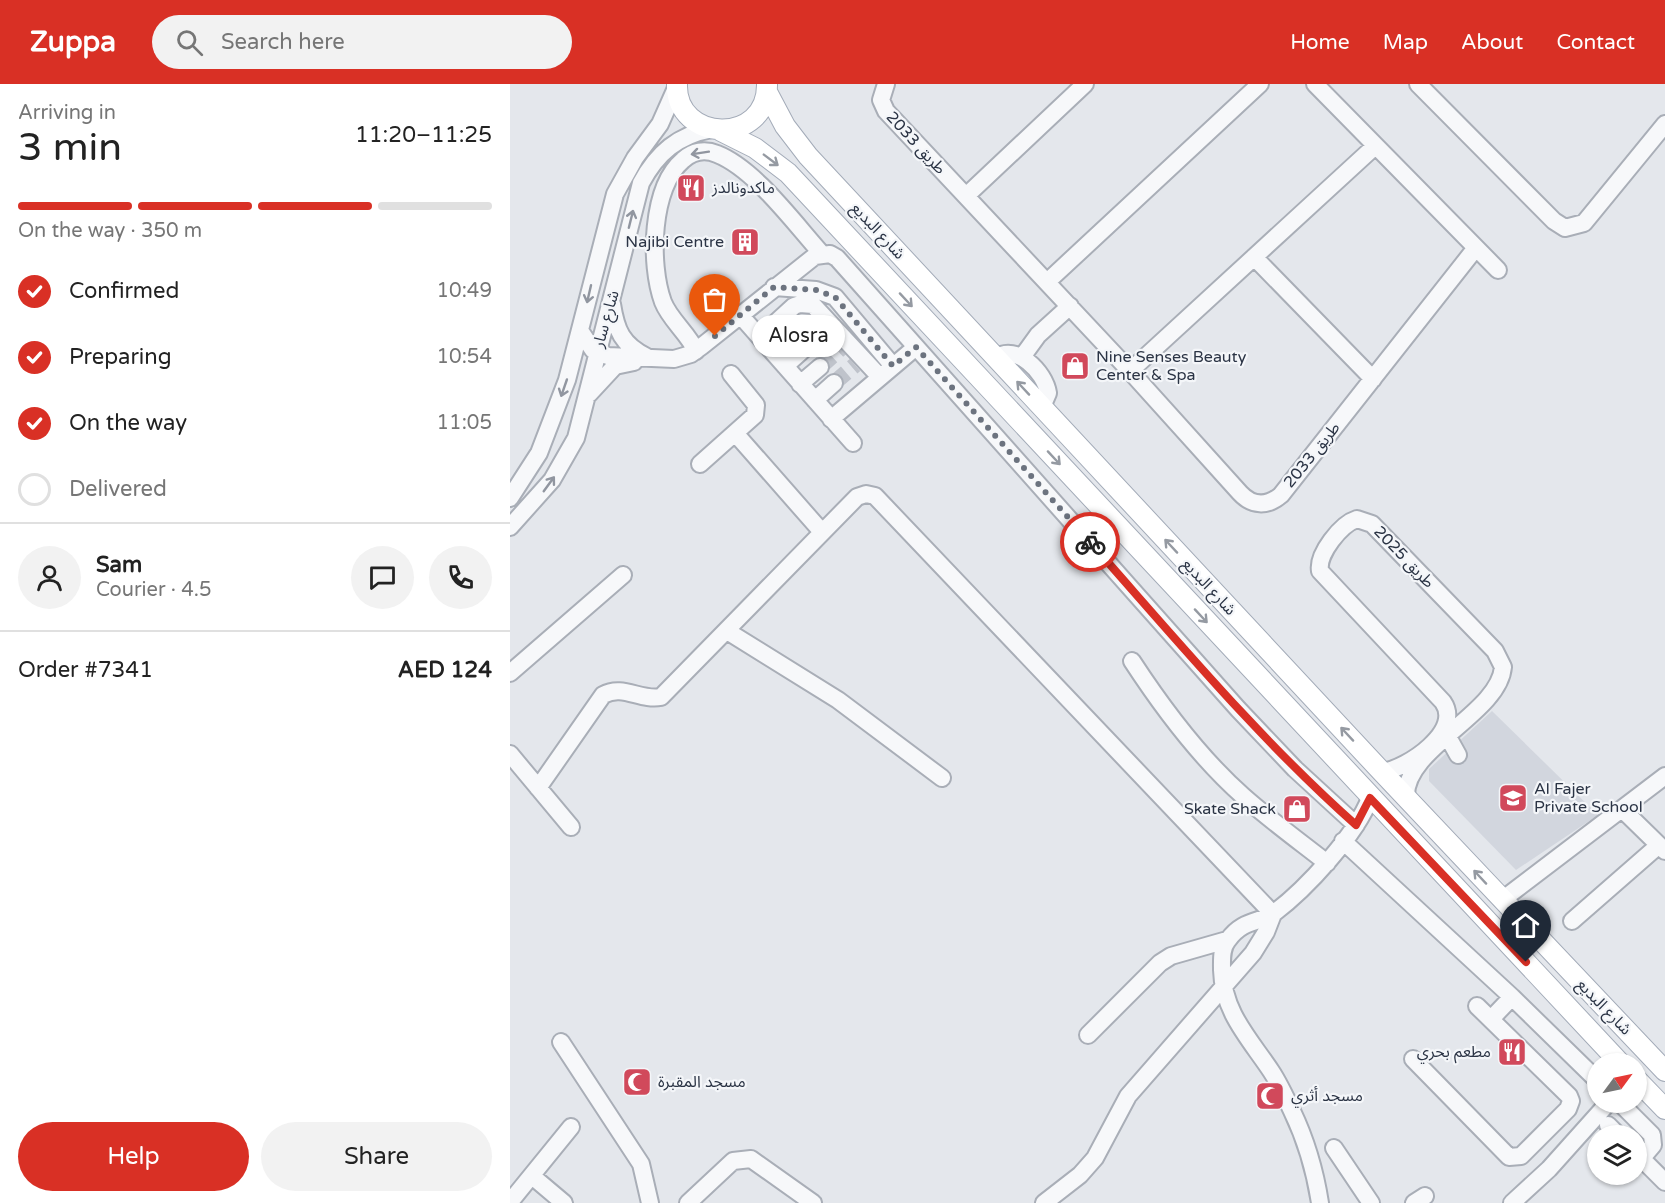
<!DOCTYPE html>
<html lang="en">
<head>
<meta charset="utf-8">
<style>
  body { margin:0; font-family:"Varela Round","Noto Sans Arabic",sans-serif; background:#f2f2f2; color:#222; height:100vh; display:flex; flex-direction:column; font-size:22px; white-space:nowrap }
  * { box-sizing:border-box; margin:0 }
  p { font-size:20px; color:#767676 }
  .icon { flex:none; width:33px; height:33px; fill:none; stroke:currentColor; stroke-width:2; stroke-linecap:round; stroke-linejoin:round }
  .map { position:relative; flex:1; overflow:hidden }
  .drawer { display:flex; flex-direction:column; background:#fff; width:510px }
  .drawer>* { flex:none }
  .needle { width:39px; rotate:57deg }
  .controls { position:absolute; left:1077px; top:969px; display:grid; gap:12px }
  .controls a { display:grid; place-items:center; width:60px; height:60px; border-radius:50%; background:#fff; box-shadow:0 2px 4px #0004; font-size:30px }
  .pin { position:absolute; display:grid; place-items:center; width:51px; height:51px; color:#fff; margin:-62px -26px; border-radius:50% 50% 50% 0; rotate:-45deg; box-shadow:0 0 6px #0007 }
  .pin .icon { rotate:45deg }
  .courier { position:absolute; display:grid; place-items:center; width:60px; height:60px; margin:-30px; border:4px solid #d93025; border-radius:50%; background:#fff; color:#222; box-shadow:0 2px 8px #0007 }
  .bubble { position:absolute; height:42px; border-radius:21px; background:#fff; box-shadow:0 2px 4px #0004; font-size:20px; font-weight:600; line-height:42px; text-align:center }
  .summary em { font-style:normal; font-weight:600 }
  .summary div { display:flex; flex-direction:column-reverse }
  .summary { display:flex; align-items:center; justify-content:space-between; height:102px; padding:0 18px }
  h1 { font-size:39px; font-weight:600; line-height:45px }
  .bar { display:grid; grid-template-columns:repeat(4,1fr); gap:9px 6px; align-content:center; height:72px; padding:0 18px }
  .bar i { height:8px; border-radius:4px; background:#e0e0e0 }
  .bar .on { background:#d93025 }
  .bar p { grid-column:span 4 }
  .line { display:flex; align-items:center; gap:15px; padding:0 18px; border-top:2px solid #e0e0e0 }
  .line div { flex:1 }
  .round { display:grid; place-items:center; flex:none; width:63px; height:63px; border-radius:32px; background:#f2f2f2 }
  ol { padding:0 18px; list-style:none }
  li { display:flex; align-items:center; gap:18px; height:66px }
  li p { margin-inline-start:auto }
  li .icon { padding:6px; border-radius:50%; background:#d93025; color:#fff; stroke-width:4 }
  li:last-child { color:#767676 }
  li i { width:33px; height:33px; border:3px solid #e0e0e0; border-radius:50% }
  .cta { display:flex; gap:12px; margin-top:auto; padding:12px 18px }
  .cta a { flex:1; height:69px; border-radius:36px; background:#d93025; color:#fff; font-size:24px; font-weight:600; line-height:69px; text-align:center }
  .cta a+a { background:#f2f2f2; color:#222 }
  header { display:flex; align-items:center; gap:36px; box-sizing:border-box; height:84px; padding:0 30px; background:#d93025; color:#fff }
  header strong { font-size:28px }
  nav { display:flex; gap:33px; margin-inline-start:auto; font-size:21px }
  .search { width:420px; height:54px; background:#f2f2f2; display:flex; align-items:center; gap:15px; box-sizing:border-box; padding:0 21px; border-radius:33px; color:#767676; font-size:22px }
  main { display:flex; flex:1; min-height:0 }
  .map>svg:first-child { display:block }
  .built { fill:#d2d6de }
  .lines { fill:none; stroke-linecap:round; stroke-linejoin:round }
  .minor-tunnel { stroke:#bfc3cb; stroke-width:16; stroke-dasharray:16 8; stroke-linecap:butt }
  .minor-casing { stroke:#a9aeb7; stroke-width:20 }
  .major-casing { stroke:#a3abb8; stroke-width:22 }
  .minor { stroke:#f7f8fa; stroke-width:16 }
  .major { stroke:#fff; stroke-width:20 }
  .oneway { stroke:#9196a0 }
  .oneway2 { stroke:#959aa2 }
  .done { stroke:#6c737f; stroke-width:6; stroke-dasharray:0 10.8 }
  .route { stroke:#d93025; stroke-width:8 }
  .labels { text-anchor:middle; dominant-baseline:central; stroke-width:4.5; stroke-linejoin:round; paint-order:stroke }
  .street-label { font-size:16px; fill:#2b3445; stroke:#f4f6f9 }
  .poi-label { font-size:16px; fill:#2b3445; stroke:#f4f6f9; text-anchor:start }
</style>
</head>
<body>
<header>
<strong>Zuppa</strong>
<div class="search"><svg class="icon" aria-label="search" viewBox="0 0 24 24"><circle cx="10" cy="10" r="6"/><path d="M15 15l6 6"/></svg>Search here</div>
<nav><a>Home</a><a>Map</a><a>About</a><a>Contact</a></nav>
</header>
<main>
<section class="drawer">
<div class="summary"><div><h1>3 min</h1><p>Arriving in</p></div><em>11:20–11:25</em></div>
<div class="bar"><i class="on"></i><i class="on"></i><i class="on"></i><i></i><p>On the way · 350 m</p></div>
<ol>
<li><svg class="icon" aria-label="check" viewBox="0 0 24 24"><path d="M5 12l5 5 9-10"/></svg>Confirmed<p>10:49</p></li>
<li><svg class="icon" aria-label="check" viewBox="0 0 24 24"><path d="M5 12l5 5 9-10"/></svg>Preparing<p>10:54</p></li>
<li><svg class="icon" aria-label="check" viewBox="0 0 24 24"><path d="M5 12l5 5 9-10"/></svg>On the way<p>11:05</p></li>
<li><i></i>Delivered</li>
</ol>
<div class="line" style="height:108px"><a class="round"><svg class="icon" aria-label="person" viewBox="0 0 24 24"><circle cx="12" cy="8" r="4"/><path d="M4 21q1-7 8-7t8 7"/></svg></a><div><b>Sam</b><p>Courier · 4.5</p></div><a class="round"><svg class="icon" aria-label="chat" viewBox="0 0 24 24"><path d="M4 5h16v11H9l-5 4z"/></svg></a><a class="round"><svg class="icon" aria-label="phone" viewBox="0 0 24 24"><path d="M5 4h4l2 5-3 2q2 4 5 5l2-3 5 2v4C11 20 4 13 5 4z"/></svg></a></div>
<div class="line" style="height:78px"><div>Order #7341</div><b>AED 124</b></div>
<div class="cta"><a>Help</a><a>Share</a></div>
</section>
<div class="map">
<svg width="1155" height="1119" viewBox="0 0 1155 1119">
  <rect width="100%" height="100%" fill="#e4e7ec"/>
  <path class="built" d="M982 627 1088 731 1006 786 919 697V685Z"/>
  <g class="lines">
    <path class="minor-tunnel" d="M294 265 315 246
      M310 283 331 264
      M324 299 345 281"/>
    <g class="minor-casing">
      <path id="minor" d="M376 0 371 16 376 27 620 287 730 409C742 422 757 423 771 411L965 165
        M805 0 988 186
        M908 0 1044 137 1055 144 1074 139 1155 40
        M456 112 575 0
        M744 173 863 295
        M537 198 750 0
        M264 203 306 206 325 213 383 282
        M102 220C106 246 112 261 137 273
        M231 232 343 359
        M71 248 83 266 98 272 164 275 181 270 192 262 305 172 320 170 327 174 728 625 785 685 846 741
        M250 253 284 222 290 220 303 221 370 293
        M186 267C178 249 160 236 153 218 139 180 141 103 173 76 183 67 195 65 207 70 245 85 284 139 312 170
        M512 273 528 251 560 222
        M486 274C506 259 535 288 538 309L532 323
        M275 282 294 265
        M620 287 864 63
        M290 300 310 283
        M79 310 105 282 124 278
        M305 316 324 299
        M321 335 406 263
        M225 349 312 448
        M190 380 245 331 246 321 221 290
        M0 414 29 369 57 296 105 110 125 74 150 40 166 4
        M0 443 42 396 66 354 131 99C147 69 168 51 202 45
        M217 547 328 616 432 694
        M622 577C654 626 689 673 733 712 760 736 789 757 817 779
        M0 589 113 491
        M938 653 948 671
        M0 670 61 743
        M872 688C897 685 953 647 933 618L810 487C807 470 831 440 847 435L862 440 985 567 993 583C989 630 894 664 896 713
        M28 704 93 611C113 600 130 617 151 613L347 413 356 410 365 412 763 830 756 848 743 869 618 1012 585 1074 570 1091 534 1119
        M1112 725 1155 767
        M833 757 1002 913 1088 997
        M992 816 1155 692
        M1062 837 1149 761
        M981 935 1002 913
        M578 951 650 879 661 872 717 856
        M51 958 131 1080 140 1119
        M903 975 999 1073 1011 1072 1058 1025 1061 1017 1059 1012 967 922
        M1109 1018 1142 1051 1143 1061 1132 1074
        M1098 1041 1109 1052
        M824 1064 861 1119
        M1126 1069 1155 1098
        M22 1092 54 1119
        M0 1118 61 1043
        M178 1119 223 1077 241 1075 303 1119
        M810 1119C805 1087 796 1056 782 1027 776 1014 769 999 761 987 739 954 713 928 712 886 712 876 711 864 718 856 733 835 750 839 764 829 796 805 846 751 860 714
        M904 1119 915 1112
        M1002 1119 1039 1085 1099 1018"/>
    </g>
    <g class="major-casing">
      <path id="major" d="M167 0C165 59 258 62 257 0
        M257 8 275 42 298 72 872 688 1155 987
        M211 47 245 64 278 89 1111 980
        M1126 995 1155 1025"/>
    </g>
    <use href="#minor" class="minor"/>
    <use href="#major" class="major"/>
  </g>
  <defs><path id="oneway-shaft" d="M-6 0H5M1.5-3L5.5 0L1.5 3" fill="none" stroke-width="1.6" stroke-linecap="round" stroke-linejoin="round" transform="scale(1.5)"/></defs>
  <g class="oneway">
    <use href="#oneway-shaft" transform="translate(190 69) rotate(171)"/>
    <use href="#oneway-shaft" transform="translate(121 135) rotate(-76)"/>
    <use href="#oneway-shaft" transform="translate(79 210) rotate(103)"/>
    <use href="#oneway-shaft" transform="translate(54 304) rotate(109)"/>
    <use href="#oneway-shaft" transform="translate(39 400) rotate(-54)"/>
  </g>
  <g class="oneway2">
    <use href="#oneway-shaft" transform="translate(261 76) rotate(37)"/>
    <use href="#oneway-shaft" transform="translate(396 216) rotate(47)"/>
    <use href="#oneway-shaft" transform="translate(513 304) rotate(-133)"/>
    <use href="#oneway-shaft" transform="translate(544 374) rotate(47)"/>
    <use href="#oneway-shaft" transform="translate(661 462) rotate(-133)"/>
    <use href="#oneway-shaft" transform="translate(691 532) rotate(47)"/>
    <use href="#oneway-shaft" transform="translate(837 650) rotate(-133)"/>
    <use href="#oneway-shaft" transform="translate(970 793) rotate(-133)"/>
  </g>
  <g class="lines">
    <path class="done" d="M205 252 264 203 306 206 325 213 383 282 406 263 580 458"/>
    <path class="route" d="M580 458C666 555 749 655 846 741L860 714 1016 878"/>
  </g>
  <defs>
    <g id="restaurant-square" transform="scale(1.5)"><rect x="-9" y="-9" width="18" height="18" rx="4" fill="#d1495b" stroke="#f4f6f9"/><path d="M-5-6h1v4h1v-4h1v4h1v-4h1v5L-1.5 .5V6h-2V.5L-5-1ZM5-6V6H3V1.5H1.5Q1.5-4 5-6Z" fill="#fff"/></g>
    <g id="building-square" transform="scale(1.5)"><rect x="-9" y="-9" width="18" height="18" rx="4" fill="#d1495b" stroke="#f4f6f9"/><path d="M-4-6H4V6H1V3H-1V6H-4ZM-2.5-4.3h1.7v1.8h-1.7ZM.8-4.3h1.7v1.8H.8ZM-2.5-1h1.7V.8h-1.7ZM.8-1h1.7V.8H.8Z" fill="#fff"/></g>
    <g id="shop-square" transform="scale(1.5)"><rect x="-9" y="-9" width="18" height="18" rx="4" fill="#d1495b" stroke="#f4f6f9"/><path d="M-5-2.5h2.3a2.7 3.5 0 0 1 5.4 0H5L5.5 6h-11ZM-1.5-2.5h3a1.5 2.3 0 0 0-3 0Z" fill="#fff"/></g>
    <g id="school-square" transform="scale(1.5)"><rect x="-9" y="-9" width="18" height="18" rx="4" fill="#d1495b" stroke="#f4f6f9"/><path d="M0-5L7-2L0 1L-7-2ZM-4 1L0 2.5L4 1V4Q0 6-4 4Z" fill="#fff"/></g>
    <g id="mosque-square" transform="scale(1.5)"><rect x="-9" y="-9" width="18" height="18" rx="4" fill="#d1495b" stroke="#f4f6f9"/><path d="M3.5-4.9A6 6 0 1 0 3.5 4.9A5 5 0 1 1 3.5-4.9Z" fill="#fff"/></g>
  </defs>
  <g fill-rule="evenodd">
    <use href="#restaurant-square" x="181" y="104"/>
    <use href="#building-square" x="235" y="158"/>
    <use href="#shop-square" x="565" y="282"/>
    <use href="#school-square" x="1003" y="714"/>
    <use href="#shop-square" x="787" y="725"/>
    <use href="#restaurant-square" x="1002" y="968"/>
    <use href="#mosque-square" x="127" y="998"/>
    <use href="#mosque-square" x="760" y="1012"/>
  </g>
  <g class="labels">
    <g class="street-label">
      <text transform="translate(406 59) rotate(47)">طريق 2033</text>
      <text transform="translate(368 147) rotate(47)">شارع البديع</text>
      <text transform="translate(96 235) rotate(-74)">شارع سار</text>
      <text transform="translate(802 371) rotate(-51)">طريق 2033</text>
      <text transform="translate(894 473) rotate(46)">طريق 2025</text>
      <text transform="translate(699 503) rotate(47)">شارع البديع</text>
      <text transform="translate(1094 923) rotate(46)">شارع البديع</text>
    </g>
    <g class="poi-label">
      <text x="202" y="104">ماكدونالدز</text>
      <text x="214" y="158" text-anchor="end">Najibi Centre</text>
      <text x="586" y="273">Nine Senses Beauty<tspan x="586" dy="18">Center &amp; Spa</tspan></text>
      <text x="1024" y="705">Al Fajer<tspan x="1024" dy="18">Private School</tspan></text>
      <text x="766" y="725" text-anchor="end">Skate Shack</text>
      <text x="981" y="968" text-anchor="end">مطعم بحري</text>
      <text x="148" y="998">مسجد المقبرة</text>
      <text x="781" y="1012">مسجد أثري</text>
    </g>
  </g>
</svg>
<div class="controls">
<a><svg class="needle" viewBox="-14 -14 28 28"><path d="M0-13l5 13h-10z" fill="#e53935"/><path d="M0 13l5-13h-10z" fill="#767676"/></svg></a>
<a><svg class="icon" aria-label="layers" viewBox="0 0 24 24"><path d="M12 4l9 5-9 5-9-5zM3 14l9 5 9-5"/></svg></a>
</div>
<div class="pin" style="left:205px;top:252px;background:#ea580c"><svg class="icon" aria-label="bag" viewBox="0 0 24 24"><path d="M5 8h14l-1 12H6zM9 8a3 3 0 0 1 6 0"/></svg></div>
<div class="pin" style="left:1016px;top:878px;background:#1f2937"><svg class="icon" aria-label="home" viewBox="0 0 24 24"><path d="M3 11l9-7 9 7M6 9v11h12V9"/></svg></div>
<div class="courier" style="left:580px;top:458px"><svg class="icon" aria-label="bike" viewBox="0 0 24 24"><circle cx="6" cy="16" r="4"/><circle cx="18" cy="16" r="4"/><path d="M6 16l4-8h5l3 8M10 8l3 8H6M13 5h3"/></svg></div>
<div class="bubble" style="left:242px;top:231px;width:93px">Alosra</div>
</div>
</main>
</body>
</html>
